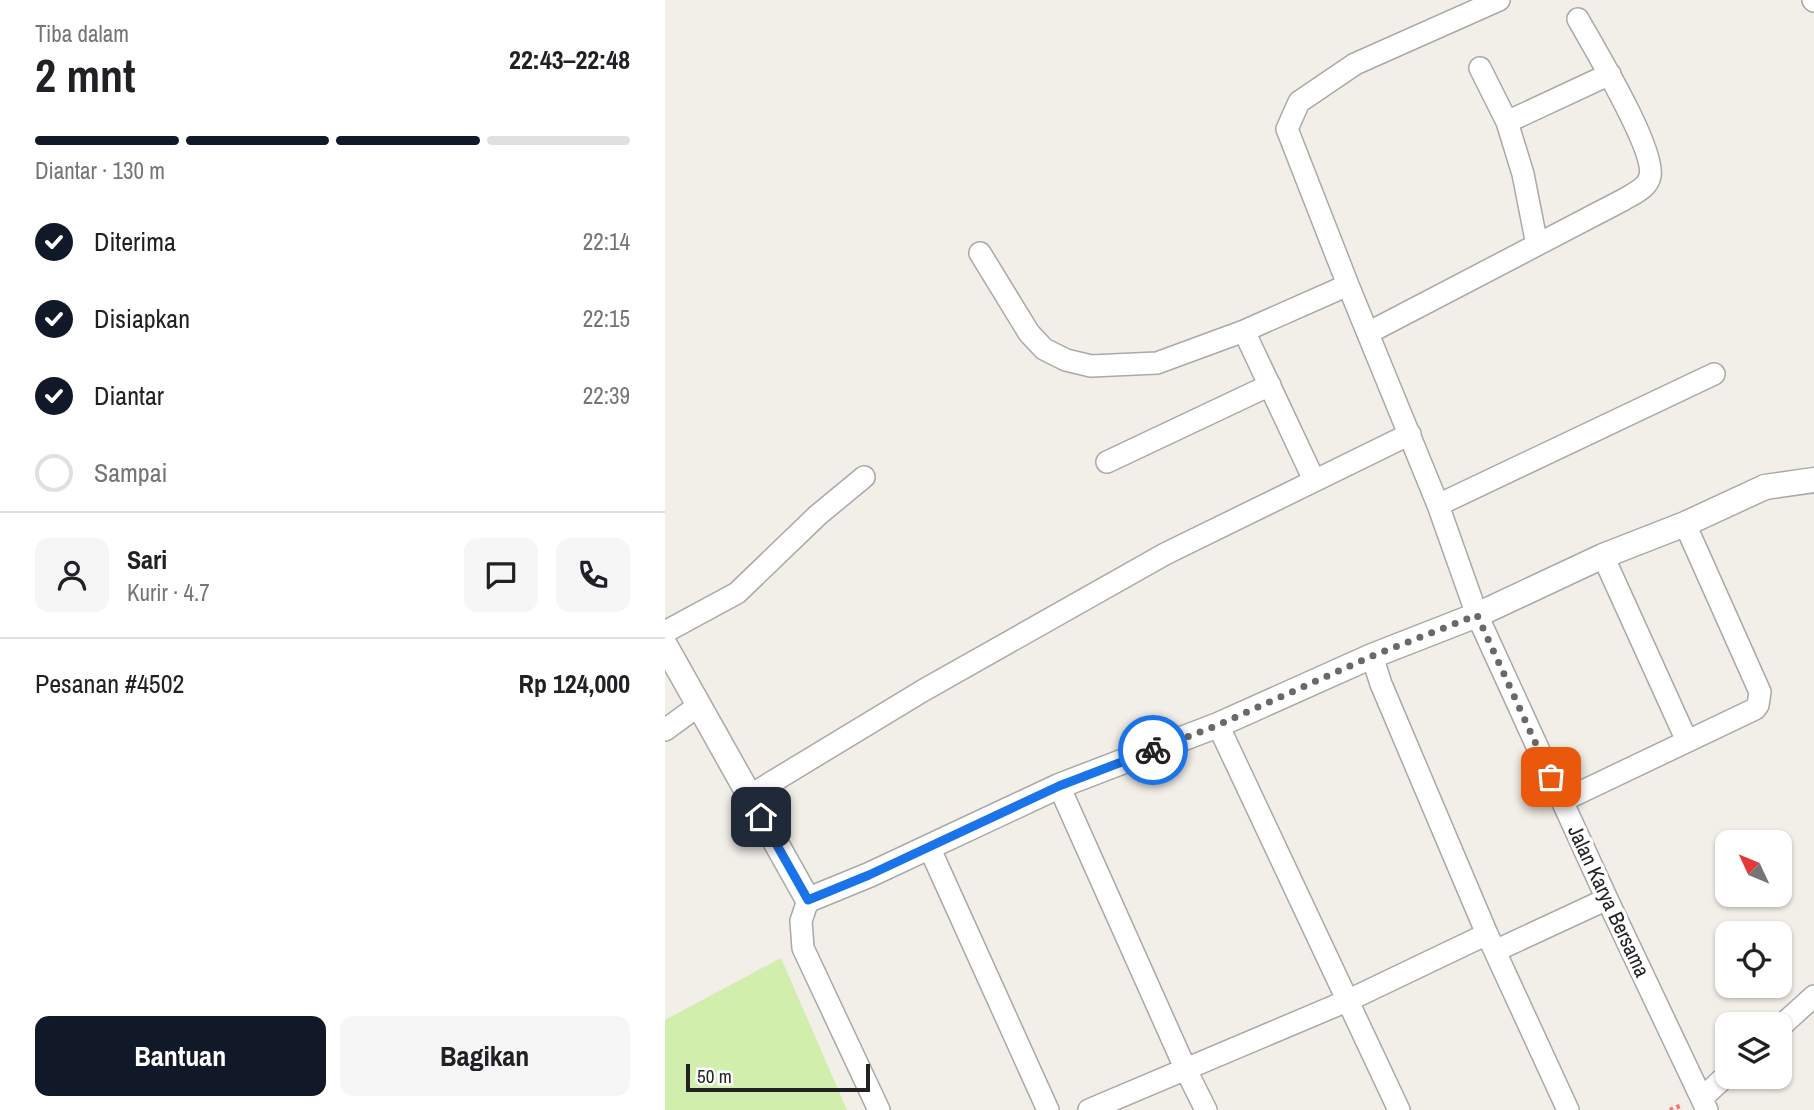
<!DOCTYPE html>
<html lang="id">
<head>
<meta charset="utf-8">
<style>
  body { margin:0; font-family:"Archivo Narrow",sans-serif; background:#f6f6f6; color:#202124; height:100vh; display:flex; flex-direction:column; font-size:26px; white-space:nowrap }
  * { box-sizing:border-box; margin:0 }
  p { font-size:23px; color:#757577 }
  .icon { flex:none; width:38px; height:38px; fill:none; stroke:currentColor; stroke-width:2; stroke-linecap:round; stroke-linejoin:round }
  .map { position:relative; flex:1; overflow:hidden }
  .details { display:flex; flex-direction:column; background:#fff; width:665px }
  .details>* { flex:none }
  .needle { width:46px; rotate:314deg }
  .tools { position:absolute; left:1050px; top:830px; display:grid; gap:14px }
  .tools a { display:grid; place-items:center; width:77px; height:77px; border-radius:14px; background:#fff; box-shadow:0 2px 5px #0004; font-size:35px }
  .scale { position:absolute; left:21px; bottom:18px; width:184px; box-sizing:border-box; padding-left:7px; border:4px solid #222; border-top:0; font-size:19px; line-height:24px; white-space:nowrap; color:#222; -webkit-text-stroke:5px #fff; paint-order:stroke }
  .pin { position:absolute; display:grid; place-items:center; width:60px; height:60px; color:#fff; margin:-30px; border-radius:14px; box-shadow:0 4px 10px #0006 }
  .courier { position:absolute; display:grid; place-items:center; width:70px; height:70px; margin:-35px; border:5px solid #1a73e8; border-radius:50%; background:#fff; color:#222; box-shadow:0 2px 9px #0007 }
  .summary em { font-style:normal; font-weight:700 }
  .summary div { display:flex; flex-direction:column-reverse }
  .summary { display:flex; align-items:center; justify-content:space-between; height:119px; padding:0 35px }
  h1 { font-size:46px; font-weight:700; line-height:52px }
  .bar { display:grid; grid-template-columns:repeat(4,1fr); gap:10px 7px; align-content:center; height:84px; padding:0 35px }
  .bar i { height:9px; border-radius:5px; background:#e0e0e0 }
  .bar .on { background:#111827 }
  .bar p { grid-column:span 4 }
  .line { display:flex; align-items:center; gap:18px; padding:0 35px; border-top:2px solid #e0e0e0 }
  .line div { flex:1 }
  .round { display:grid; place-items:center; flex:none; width:74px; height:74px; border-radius:14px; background:#f6f6f6 }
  ol { padding:0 35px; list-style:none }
  li { display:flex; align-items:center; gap:21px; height:77px }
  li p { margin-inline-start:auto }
  li .icon { padding:7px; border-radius:50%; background:#111827; color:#fff; stroke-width:4 }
  li:last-child { color:#757577 }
  li i { width:38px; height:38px; border:4px solid #e0e0e0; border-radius:50% }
  .button { display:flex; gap:14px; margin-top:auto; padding:14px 35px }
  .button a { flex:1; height:80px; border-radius:14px; background:#111827; color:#fff; font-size:28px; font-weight:700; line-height:80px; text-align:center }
  .button a+a { background:#f6f6f6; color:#202124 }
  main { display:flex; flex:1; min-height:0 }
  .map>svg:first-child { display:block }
  .grass { fill:#d1eead }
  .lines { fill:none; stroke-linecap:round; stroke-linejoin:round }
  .minor-casing { stroke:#a9a9a9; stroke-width:24 }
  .tertiary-casing { stroke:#a9a9a9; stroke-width:27 }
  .path { stroke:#ff736d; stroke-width:4.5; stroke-dasharray:3.5 3.5; stroke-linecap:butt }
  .minor { stroke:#fff; stroke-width:21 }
  .tertiary { stroke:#fff; stroke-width:24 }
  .done { stroke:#6b6967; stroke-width:7; stroke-dasharray:0 12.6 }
  .route { stroke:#1a73e8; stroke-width:9 }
  .labels { text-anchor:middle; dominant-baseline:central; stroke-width:7; stroke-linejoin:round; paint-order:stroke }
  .street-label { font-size:21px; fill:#222; stroke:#fff }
</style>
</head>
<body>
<main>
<section class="details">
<div class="summary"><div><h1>2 mnt</h1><p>Tiba dalam</p></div><em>22:43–22:48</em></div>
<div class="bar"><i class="on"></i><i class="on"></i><i class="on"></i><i></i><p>Diantar · 130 m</p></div>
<ol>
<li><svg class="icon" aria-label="check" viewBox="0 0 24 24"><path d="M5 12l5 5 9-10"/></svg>Diterima<p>22:14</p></li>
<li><svg class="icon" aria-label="check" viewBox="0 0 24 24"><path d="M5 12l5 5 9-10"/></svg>Disiapkan<p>22:15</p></li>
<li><svg class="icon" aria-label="check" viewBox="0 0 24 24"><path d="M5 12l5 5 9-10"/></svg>Diantar<p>22:39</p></li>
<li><i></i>Sampai</li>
</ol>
<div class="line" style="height:126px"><a class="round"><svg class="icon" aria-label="person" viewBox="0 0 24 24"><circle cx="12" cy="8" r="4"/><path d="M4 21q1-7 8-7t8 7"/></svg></a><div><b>Sari</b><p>Kurir · 4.7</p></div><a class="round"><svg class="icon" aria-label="chat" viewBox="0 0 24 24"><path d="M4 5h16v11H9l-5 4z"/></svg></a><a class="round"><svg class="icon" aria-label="phone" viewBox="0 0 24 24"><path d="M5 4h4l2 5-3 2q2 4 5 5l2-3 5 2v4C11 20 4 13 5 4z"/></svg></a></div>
<div class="line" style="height:91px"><div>Pesanan #4502</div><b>Rp 124,000</b></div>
<div class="button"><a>Bantuan</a><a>Bagikan</a></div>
</section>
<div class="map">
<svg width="1149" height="1110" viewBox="0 0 1149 1110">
  <rect width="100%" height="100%" fill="#f2eee8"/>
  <path class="grass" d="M116 958 182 1110H0V1020Z"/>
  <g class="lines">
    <g class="minor-casing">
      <path id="minor" d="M834 0 690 64 634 102 622 129 683 285 773 505 812 615 942 899 1042 1110
        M1148 0 1149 1
        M815 68 842 122 858 174 872 245
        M842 122 945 74
        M315 253 364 333 379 349 401 360 426 366 492 363 579 331 683 285
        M579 331 649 480
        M703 333 958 200C968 194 983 188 985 176 991 150 928 46 913 19
        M442 462 605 385
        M773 505 1049 374
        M938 556 1022 741
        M0 632 72 593 153 515 199 477
        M707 656 716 684 822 934 903 1110
        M553 725 734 1110
        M0 730 33 706
        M394 786 521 1070 541 1110
        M84 796 259 690 500 554 745 434
        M897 801 1090 709 1093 705 1095 692 1020 524
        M264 847 383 1110
        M143 900 136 921 138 948 214 1110
        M830 951 942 899
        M1115 1027 1149 996
        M1037 1098 1062 1075
        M424 1110 684 1000 822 934"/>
    </g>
    <g class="tertiary-casing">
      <path id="tertiary" d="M0 645 143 900 204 875 394 786 553 725 707 656 812 615 938 556 1020 524 1100 487 1149 480"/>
    </g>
    <path class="path" d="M1005 1110 1017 1105"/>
    <use href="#minor" class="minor"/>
    <use href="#tertiary" class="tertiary"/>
  </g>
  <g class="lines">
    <path class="done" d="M488 750 553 725 707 656 812 615 886 777"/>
    <path class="route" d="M96 817 143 900 204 875 394 786 488 750"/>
  </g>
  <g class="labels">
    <g class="street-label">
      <text transform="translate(944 901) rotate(65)">Jalan Karya Bersama</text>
    </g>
  </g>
</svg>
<div class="tools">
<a><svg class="needle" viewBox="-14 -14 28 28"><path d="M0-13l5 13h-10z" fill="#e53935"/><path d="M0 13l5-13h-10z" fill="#757577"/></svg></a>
<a><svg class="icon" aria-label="locate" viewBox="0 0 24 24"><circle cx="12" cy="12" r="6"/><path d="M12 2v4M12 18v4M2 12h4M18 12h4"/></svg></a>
<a><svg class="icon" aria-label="layers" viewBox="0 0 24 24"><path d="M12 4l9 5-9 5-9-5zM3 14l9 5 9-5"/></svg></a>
</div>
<div class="scale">50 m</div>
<div class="pin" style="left:886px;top:777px;background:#ea580c"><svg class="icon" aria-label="bag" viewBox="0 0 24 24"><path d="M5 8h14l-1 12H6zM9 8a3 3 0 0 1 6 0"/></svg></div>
<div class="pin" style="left:96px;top:817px;background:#1f2937"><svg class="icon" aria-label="home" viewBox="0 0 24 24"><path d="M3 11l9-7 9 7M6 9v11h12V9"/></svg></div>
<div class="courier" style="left:488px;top:750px"><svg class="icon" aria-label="bike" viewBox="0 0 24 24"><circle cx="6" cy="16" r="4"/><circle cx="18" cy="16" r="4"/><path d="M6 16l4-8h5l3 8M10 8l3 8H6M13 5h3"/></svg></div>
</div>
</main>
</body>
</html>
